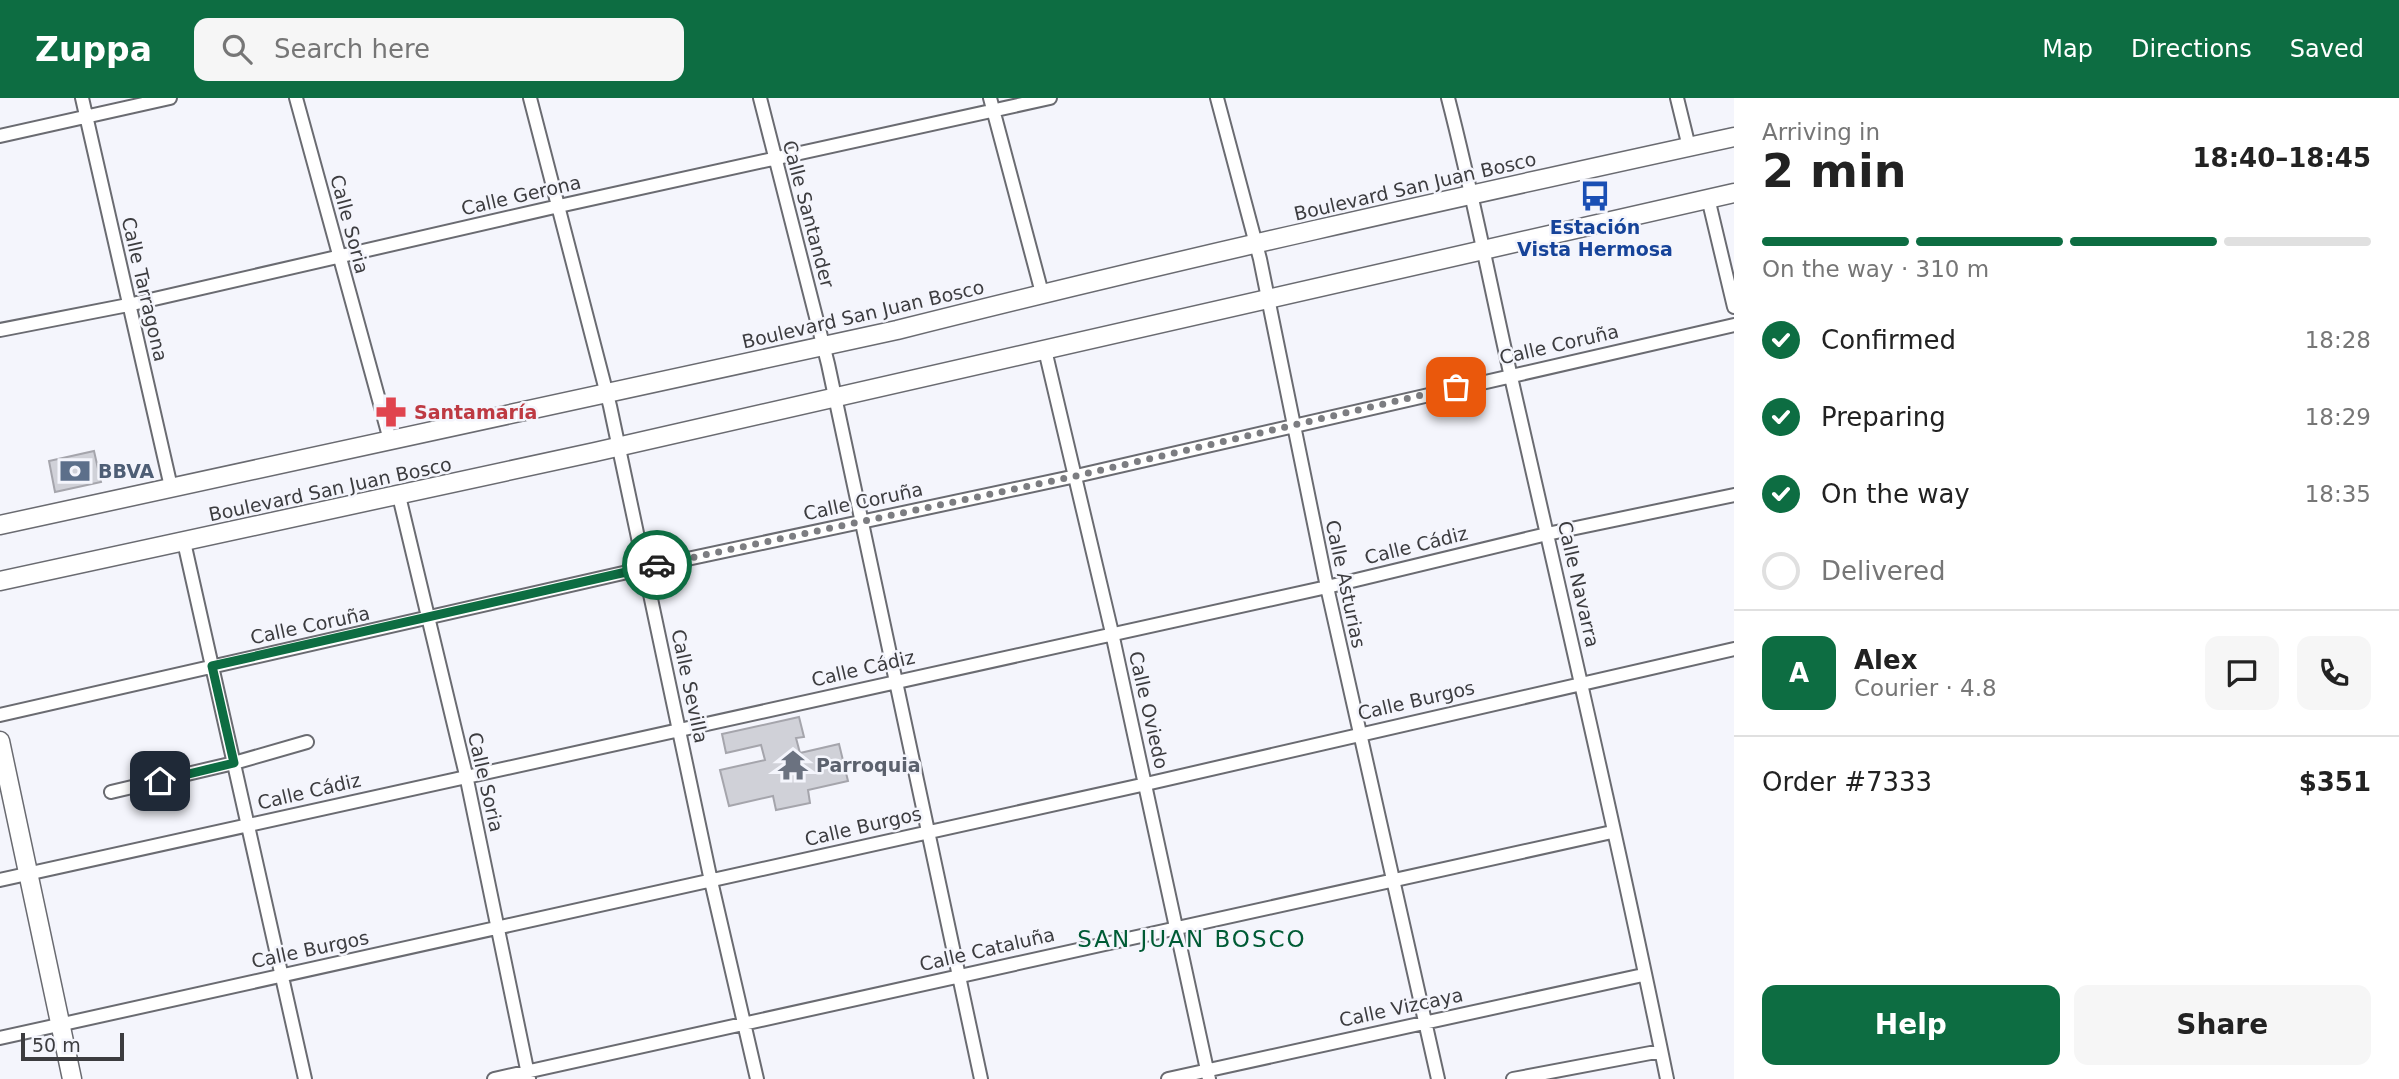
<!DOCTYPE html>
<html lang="en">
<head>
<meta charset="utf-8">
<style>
  body { margin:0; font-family:"DejaVu Sans",sans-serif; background:#f6f6f6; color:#222; height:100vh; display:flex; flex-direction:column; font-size:26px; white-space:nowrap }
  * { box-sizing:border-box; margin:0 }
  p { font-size:23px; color:#767676 }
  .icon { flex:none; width:38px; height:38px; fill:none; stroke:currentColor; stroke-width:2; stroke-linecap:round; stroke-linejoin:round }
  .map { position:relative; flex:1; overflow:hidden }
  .panel { display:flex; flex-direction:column; background:#fff; width:665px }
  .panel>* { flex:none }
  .scale { position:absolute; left:21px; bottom:18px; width:103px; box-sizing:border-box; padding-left:7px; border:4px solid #3c3c3f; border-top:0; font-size:19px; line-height:24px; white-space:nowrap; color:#3c3c3f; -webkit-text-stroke:5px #f4f5fc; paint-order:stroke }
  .pin { position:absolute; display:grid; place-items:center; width:60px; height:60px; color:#fff; margin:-30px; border-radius:14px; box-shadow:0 4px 10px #0006 }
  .courier { position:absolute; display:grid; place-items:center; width:70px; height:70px; margin:-35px; border:5px solid #0d6d42; border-radius:50%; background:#fff; color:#222; box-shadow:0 2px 9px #0007 }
  .headline em { font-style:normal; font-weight:700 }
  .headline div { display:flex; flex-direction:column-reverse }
  .headline { display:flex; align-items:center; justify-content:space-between; height:119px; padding:0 28px }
  h1 { font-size:46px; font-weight:700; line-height:52px }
  .bar { display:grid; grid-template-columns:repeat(4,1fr); gap:10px 7px; align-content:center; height:84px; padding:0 28px }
  .bar i { height:9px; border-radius:5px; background:#e0e0e0 }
  .bar .active { background:#0d6d42 }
  .bar p { grid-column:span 4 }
  .line { display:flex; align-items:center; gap:18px; padding:0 28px; border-top:2px solid #e0e0e0 }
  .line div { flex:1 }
  .round { display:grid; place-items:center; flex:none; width:74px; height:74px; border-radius:14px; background:#f6f6f6 }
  ol { padding:0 28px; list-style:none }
  li { display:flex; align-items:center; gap:21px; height:77px }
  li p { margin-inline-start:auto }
  li .icon { padding:7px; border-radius:50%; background:#0d6d42; color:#fff; stroke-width:4 }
  li:last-child { color:#767676 }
  li i { width:38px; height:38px; border:4px solid #e0e0e0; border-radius:50% }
  .button { display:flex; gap:14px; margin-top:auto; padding:14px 28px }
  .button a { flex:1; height:80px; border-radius:14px; background:#0d6d42; color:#fff; font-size:28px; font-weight:700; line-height:80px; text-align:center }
  .button a+a { background:#f6f6f6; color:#222 }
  header { display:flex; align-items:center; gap:42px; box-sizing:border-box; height:98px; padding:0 35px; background:#0d6d42; color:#fff }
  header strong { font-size:33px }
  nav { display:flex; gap:38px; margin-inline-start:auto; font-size:24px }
  .search { width:490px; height:63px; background:#f6f6f6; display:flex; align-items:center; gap:18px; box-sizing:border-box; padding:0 24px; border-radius:14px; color:#767676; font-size:26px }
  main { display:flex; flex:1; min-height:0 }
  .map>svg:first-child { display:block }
  .building { fill:#d0d1d8; stroke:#a5a5ac; stroke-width:2 }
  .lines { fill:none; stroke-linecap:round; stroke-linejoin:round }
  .street-casing { stroke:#6a6b71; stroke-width:16 }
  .secondary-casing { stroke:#6a6b71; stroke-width:21 }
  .street { stroke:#fff; stroke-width:12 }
  .secondary { stroke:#fff; stroke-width:18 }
  .done { stroke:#7c7d81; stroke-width:7; stroke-dasharray:0 12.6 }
  .route { stroke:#0d6d42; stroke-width:9 }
  .labels { text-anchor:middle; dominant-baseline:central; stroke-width:5; stroke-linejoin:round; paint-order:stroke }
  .street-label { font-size:19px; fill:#3c3c3f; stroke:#f4f5fc }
  .transit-label { font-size:19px; font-weight:bold; fill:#164399; stroke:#f4f5fc }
  .health-label { font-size:19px; font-weight:bold; fill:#be3a42; stroke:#f4f5fc; text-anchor:start }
  .service-label { font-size:19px; font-weight:bold; fill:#4e5e75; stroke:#f4f5fc; text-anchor:start }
  .worship-label { font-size:19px; font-weight:bold; fill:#5b616d; stroke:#f4f5fc; text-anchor:start }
  .quarter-label { font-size:23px; letter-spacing:2px; fill:#005b35; stroke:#f4f5fc }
</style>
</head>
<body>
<header>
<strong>Zuppa</strong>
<div class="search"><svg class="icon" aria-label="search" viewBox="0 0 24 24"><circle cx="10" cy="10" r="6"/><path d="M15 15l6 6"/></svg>Search here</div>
<nav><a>Map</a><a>Directions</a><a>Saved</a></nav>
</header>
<main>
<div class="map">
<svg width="1734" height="981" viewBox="0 0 1734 981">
  <rect width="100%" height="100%" fill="#f4f5fc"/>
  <path class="building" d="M94 353 101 384 55 394 49 363Z
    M799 619 804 639 796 640 800 655 839 646 848 683 808 692 810 705 776 712 773 698 729 708 720 672 765 662 761 647 726 655 722 636Z"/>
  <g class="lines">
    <g class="street-casing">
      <path id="street" d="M82 0 171 389
        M296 0 390 342
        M530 0 610 308 711 783 757 981
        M760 0 828 266 981 981
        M990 0 1042 195
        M1217 0 1260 161 1327 489 1438 981
        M1448 0C1472 92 1490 186 1511 279 1564 512 1619 746 1667 981
        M1677 0 1689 49
        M0 38 170 0
        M1708 100 1734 209
        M0 232 128 207 559 108 1050 0
        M1045 252 1112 535 1209 981
        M399 398 466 677 529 981
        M184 444 305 981
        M0 617 645 470 1076 378 1734 227
        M111 694 234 665 307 644
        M0 782 1327 489 1547 436 1734 397
        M0 940 1146 686 1734 551
        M494 981 1612 734
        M1168 981 1643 877
        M1513 981 1661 953"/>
    </g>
    <g class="secondary-casing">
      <path id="secondary" d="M0 427 897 232C1174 162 1454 100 1734 39
        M0 483 595 354 1734 95
        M0 643 72 981"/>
    </g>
    <use href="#street" class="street"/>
    <use href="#secondary" class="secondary"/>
  </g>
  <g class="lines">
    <path class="done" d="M657 467 1076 378 1456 289"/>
    <path class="route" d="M160 683 234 665 212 568 657 467"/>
  </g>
  <defs>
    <g id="bus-bare" transform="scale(2.415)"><path d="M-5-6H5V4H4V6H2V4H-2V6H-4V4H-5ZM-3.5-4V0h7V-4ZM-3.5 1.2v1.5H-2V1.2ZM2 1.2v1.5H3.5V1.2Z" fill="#1a4fb4" stroke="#f4f5fc" stroke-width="2.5" paint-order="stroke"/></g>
    <g id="pharmacy-bare" transform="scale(2.415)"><path d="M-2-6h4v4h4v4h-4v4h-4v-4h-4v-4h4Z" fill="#e0444e" stroke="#f4f5fc" stroke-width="2.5" paint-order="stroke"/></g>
    <g id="bank-bare" transform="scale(2.415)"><path d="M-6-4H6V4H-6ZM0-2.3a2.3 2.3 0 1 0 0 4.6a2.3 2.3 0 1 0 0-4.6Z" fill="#5c6f8a" stroke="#f4f5fc" stroke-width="2.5" paint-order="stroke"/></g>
    <g id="temple-bare" transform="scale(2.415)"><path d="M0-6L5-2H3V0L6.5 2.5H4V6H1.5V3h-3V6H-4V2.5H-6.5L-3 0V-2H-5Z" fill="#6b7280" stroke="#f4f5fc" stroke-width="2.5" paint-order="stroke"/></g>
  </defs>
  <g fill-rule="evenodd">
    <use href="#bus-bare" x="1595" y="98"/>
    <use href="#pharmacy-bare" x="391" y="314"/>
    <use href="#bank-bare" x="75" y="373"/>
    <use href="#temple-bare" x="793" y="667"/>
  </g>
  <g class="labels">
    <g class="street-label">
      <text transform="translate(1415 88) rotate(-13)">Boulevard San Juan Bosco</text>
      <text transform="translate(521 97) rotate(-13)">Calle Gerona</text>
      <text transform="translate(809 116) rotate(75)">Calle Santander</text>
      <text transform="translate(350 126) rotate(75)">Calle Soria</text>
      <text transform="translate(145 191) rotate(77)">Calle Tarragona</text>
      <text transform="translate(863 216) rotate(-13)">Boulevard San Juan Bosco</text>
      <text transform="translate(1559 246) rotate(-13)">Calle Coruña</text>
      <text transform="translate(330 391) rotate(-12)">Boulevard San Juan Bosco</text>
      <text transform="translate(863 403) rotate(-12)">Calle Coruña</text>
      <text transform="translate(1416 447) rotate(-14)">Calle Cádiz</text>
      <text transform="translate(1346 486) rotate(78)">Calle Asturias</text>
      <text transform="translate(1579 486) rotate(77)">Calle Navarra</text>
      <text transform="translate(310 527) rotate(-12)">Calle Coruña</text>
      <text transform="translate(863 570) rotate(-13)">Calle Cádiz</text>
      <text transform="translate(690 588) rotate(78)">Calle Sevilla</text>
      <text transform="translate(1416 602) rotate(-13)">Calle Burgos</text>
      <text transform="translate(1149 612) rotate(77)">Calle Oviedo</text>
      <text transform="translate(486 684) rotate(77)">Calle Soria</text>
      <text transform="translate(309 693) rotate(-13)">Calle Cádiz</text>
      <text transform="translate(863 728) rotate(-13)">Calle Burgos</text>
      <text transform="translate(310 851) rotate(-12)">Calle Burgos</text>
      <text transform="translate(987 851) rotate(-13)">Calle Cataluña</text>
      <text transform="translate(1401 909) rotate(-12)">Calle Vizcaya</text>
    </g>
    <g class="transit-label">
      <text x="1595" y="129">Estación<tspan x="1595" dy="22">Vista Hermosa</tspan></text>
    </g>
    <g class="health-label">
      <text x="414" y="314">Santamaría</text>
    </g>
    <g class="service-label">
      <text x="98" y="373">BBVA</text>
    </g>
    <g class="worship-label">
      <text x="816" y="667">Parroquia</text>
    </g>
    <g class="quarter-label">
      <text x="1192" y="841">SAN JUAN BOSCO</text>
    </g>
  </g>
</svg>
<div class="scale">50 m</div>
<div class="pin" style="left:1456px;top:289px;background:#ea580c"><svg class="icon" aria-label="bag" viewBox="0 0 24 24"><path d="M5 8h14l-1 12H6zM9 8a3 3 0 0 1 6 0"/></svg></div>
<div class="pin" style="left:160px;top:683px;background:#1f2937"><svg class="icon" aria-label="home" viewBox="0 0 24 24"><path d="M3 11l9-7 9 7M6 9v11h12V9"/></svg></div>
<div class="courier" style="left:657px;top:467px"><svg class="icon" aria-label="car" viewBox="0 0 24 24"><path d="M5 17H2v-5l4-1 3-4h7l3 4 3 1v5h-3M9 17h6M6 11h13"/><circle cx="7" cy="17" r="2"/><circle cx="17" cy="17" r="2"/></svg></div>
</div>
<section class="panel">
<div class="headline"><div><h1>2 min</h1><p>Arriving in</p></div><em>18:40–18:45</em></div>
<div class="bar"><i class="active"></i><i class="active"></i><i class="active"></i><i></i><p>On the way · 310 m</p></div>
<ol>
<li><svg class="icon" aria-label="check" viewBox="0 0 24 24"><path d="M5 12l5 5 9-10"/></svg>Confirmed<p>18:28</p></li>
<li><svg class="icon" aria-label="check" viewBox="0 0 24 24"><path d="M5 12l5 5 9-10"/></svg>Preparing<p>18:29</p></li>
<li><svg class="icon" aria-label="check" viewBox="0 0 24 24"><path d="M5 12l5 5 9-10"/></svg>On the way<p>18:35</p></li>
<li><i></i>Delivered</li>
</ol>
<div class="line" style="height:126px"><b class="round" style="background:#0d6d42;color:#fff">A</b><div><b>Alex</b><p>Courier · 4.8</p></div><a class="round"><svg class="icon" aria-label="chat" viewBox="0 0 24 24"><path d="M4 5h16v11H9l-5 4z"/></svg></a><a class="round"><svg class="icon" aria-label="phone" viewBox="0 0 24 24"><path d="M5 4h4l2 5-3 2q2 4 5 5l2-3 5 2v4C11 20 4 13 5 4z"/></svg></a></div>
<div class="line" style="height:91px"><div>Order #7333</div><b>$351</b></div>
<div class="button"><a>Help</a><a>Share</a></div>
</section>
</main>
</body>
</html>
